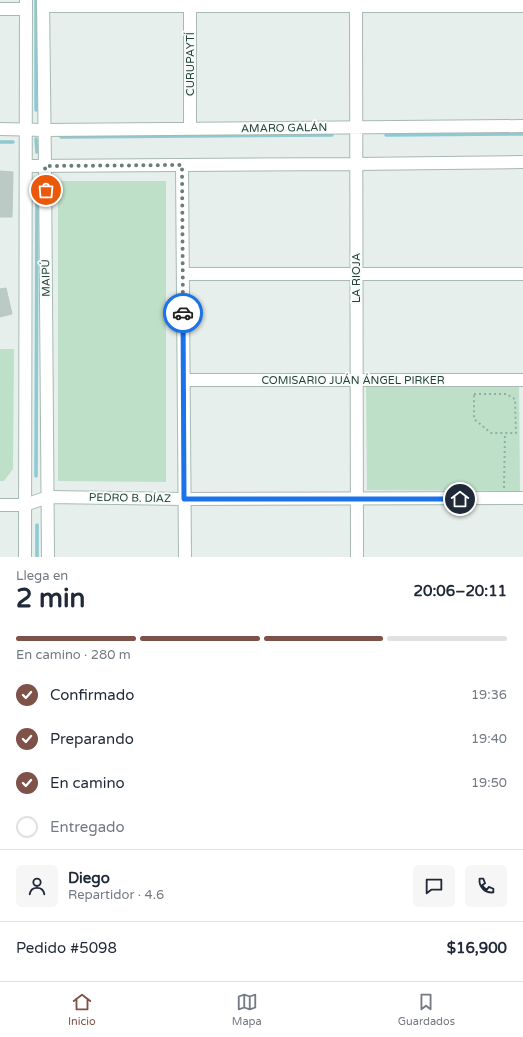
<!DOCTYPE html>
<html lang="es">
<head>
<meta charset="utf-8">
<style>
  body { margin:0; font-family:"Varela Round",sans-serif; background:#f6f6f7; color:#1f2937; height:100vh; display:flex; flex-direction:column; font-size:15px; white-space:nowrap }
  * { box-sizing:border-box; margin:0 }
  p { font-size:13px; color:#747a83 }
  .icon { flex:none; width:22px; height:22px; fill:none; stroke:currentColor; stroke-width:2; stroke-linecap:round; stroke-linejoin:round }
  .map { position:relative; height:557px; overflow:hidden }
  .panel { display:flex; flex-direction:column; background:#fff; flex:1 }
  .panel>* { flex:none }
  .pin { position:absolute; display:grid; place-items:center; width:34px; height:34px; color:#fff; margin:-17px; border:2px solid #fff; border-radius:50%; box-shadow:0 1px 4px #0007 }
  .courier { position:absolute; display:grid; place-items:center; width:40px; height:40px; margin:-20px; border:3px solid #1a73e8; border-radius:50%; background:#fff; color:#222; box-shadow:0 1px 5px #0007 }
  .overview em { font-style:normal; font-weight:700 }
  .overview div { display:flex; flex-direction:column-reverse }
  .overview { display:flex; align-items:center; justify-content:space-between; height:68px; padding:0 16px }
  h1 { font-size:26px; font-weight:700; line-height:30px }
  .bar { display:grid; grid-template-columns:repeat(4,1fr); gap:6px 4px; align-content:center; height:48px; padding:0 16px }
  .bar i { height:5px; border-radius:3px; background:#e0e1e3 }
  .bar .selected { background:#7f5249 }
  .bar p { grid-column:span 4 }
  .line { display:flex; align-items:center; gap:10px; padding:0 16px; border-top:1px solid #e0e1e3 }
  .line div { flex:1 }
  .round { display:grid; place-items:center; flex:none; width:42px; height:42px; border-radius:6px; background:#f6f6f7 }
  ol { padding:0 16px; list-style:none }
  li { display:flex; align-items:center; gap:12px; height:44px }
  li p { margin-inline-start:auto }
  li .icon { padding:4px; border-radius:50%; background:#7f5249; color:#fff; stroke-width:4 }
  li:last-child { color:#747a83 }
  li i { width:22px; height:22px; border:2px solid #e0e1e3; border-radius:50% }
  .tabs { display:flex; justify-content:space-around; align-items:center; height:56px; border-top:1px solid #e0e1e3; background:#fff; font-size:11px; color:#747a83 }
  .tabs a { display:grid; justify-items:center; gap:2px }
  .tabs .selected { color:#7f5249 }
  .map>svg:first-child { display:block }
  .green { fill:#bfe0c8 }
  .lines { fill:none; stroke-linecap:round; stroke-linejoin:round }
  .stream { stroke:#8ec9d4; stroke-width:3.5 }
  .building { fill:#bbcac4; stroke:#b8c9c2 }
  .street-casing { stroke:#a8b8b2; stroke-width:14 }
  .secondary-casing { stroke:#a4bbb3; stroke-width:14 }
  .path { stroke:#86b3a5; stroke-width:2; stroke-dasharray:2 3; stroke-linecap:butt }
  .street { stroke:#fff; stroke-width:12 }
  .secondary { stroke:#fff; stroke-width:12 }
  .done { stroke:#687f78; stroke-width:4; stroke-dasharray:0 7.2 }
  .route { stroke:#1a73e8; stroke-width:5 }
  .labels { text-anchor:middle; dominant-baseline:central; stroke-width:4; stroke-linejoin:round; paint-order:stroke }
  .street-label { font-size:11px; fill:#24423a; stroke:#f7fbf9 }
</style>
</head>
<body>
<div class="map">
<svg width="523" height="557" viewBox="0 0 523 557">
  <rect width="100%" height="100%" fill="#e6efeb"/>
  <path class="green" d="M58 181H166V482L58 481Z
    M0 349H14L13 469 4 481H0Z
    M366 384 519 385 520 491 367 490Z"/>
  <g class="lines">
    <path class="stream" d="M36 0V110
      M386 135 523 134
      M61 137 332 135
      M36 139 37 152
      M0 142H13
      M36 476 37 185
      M37 557V525"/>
  </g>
  <path class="building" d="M0 171 13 172 12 217H0Z
    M6 288 12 314 0 317V289Z"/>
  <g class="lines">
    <g class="street-casing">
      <path id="street" d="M356 0 357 557
        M43 6H523
        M0 9H26
        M0 129 45 130 523 126
        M190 129V0
        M26 166 356 164 523 162
        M183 274H523
        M184 380H523
        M0 505H25L48 497 184 499 523 498"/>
    </g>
    <g class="secondary-casing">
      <path id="secondary" d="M43 0 45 166 48 557
        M182 165 185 557
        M25 557 26 0"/>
    </g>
    <path class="path" d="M474 394H506L515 399 516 433H491L474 419Z
      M504 488 505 433"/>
    <use href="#street" class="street"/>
    <use href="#secondary" class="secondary"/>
  </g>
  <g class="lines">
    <path class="done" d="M46 190 45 166 182 165 183 313"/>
    <path class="route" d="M183 313 184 499H460"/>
  </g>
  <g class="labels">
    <g class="street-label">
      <text transform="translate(190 64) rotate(-90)">CURUPAYTÍ</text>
      <text transform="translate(284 128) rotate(-1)">AMARO GALÁN</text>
      <text transform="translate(46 278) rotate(-91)">MAIPÚ</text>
      <text transform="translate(356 278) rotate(-90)">LA RIOJA</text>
      <text x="353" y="380">COMISARIO JUÁN ÁNGEL PIRKER</text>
      <text transform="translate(130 498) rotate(1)">PEDRO B. DÍAZ</text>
    </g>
  </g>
</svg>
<div class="pin" style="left:46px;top:190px;background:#ea580c"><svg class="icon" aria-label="bag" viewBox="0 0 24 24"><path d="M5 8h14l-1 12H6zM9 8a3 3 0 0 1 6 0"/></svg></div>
<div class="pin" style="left:460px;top:499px;background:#1f2937"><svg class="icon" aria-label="home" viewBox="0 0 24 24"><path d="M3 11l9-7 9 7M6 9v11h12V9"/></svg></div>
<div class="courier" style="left:183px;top:313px"><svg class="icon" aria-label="car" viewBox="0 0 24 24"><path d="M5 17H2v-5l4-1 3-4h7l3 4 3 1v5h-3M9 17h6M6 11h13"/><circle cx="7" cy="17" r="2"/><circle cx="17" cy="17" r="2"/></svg></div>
</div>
<section class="panel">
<div class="overview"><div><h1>2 min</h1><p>Llega en</p></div><em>20:06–20:11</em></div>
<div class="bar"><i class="selected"></i><i class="selected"></i><i class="selected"></i><i></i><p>En camino · 280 m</p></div>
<ol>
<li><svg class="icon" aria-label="check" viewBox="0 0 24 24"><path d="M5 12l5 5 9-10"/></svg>Confirmado<p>19:36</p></li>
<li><svg class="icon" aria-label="check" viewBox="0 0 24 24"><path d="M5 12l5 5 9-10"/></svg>Preparando<p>19:40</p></li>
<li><svg class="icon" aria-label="check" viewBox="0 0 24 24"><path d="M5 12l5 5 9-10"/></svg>En camino<p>19:50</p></li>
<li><i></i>Entregado</li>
</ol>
<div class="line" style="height:72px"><a class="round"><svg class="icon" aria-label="person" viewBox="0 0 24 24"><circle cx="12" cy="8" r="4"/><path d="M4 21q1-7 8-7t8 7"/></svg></a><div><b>Diego</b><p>Repartidor · 4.6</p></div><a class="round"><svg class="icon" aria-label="chat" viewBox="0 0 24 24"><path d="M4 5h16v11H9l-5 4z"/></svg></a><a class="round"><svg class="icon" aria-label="phone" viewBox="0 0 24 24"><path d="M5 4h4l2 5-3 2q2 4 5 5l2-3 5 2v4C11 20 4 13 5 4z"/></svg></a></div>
<div class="line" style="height:52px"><div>Pedido #5098</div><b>$16,900</b></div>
</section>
<nav class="tabs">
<a class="selected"><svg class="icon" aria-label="home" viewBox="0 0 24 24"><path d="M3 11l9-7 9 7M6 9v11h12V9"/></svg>Inicio</a>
<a><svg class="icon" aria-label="map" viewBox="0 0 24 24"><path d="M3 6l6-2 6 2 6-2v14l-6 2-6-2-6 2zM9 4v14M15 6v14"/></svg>Mapa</a>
<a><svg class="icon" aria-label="saved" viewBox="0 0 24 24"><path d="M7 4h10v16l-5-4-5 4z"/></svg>Guardados</a>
</nav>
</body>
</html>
